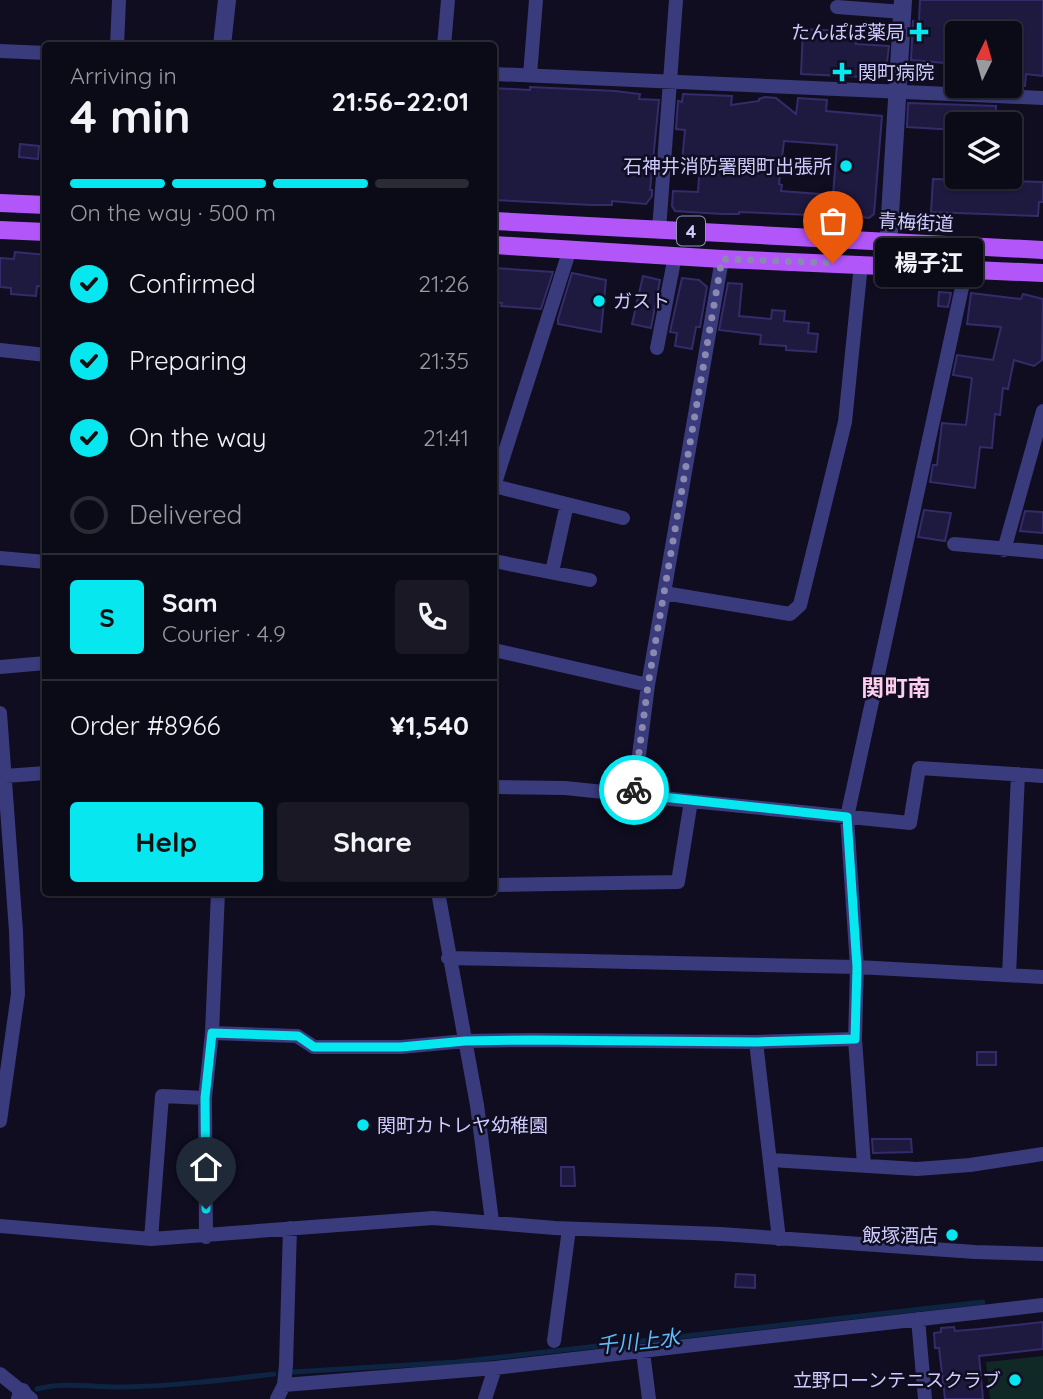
<!DOCTYPE html>
<html lang="en">
<head>
<meta charset="utf-8">
<style>
  body { margin:0; font-family:Quicksand,"Noto Sans JP",sans-serif; background:#191824; color:#f1f3f6; height:100vh; display:flex; flex-direction:column; font-size:26px; white-space:nowrap }
  * { box-sizing:border-box; margin:0 }
  p { font-size:23px; color:#9a9aa1 }
  .icon { flex:none; width:38px; height:38px; fill:none; stroke:currentColor; stroke-width:2; stroke-linecap:round; stroke-linejoin:round }
  .map { position:relative; flex:1; overflow:hidden }
  .panel { position:absolute; left:42px; top:42px; width:455px; height:854px; display:flex; flex-direction:column; background:#0b0a17; border-radius:7px; box-shadow:0 2px 5px #0004,0 0 0 2px #2b2b36 }
  .panel>* { flex:none }
  .needle { width:46px; rotate:5deg }
  .fabs { position:absolute; left:945px; top:21px; display:grid; gap:14px }
  .fabs a { display:grid; place-items:center; width:77px; height:77px; border-radius:7px; background:#0b0a17; box-shadow:0 2px 5px #0004,0 0 0 2px #2b2b36; font-size:35px }
  .pin { position:absolute; display:grid; place-items:center; width:60px; height:60px; color:#fff; margin:-72px -30px; border-radius:50% 50% 50% 0; rotate:-45deg; box-shadow:0 0 7px #0007 }
  .pin .icon { rotate:45deg }
  .courier { position:absolute; display:grid; place-items:center; width:70px; height:70px; margin:-35px; border:5px solid #07e7ef; border-radius:50%; background:#fff; color:#222; box-shadow:0 2px 9px #0007 }
  .bubble { position:absolute; height:49px; border-radius:7px; background:#0b0a17; box-shadow:0 2px 5px #0004,0 0 0 2px #2b2b36; font-size:23px; font-weight:700; line-height:49px; text-align:center }
  .headline em { font-style:normal; font-weight:700 }
  .headline div { display:flex; flex-direction:column-reverse }
  .headline { display:flex; align-items:center; justify-content:space-between; height:119px; padding:0 28px }
  h1 { font-size:46px; font-weight:700; line-height:52px }
  .bar { display:grid; grid-template-columns:repeat(4,1fr); gap:10px 7px; align-content:center; height:84px; padding:0 28px }
  .bar i { height:9px; border-radius:5px; background:#2b2b36 }
  .bar .active { background:#07e7ef }
  .bar p { grid-column:span 4 }
  .line { display:flex; align-items:center; gap:18px; padding:0 28px; border-top:2px solid #2b2b36 }
  .line div { flex:1 }
  .round { display:grid; place-items:center; flex:none; width:74px; height:74px; border-radius:7px; background:#191824 }
  ol { padding:0 28px; list-style:none }
  li { display:flex; align-items:center; gap:21px; height:77px }
  li p { margin-inline-start:auto }
  li .icon { padding:7px; border-radius:50%; background:#07e7ef; color:#111; stroke-width:4 }
  li:last-child { color:#9a9aa1 }
  li i { width:38px; height:38px; border:4px solid #2b2b36; border-radius:50% }
  .action { display:flex; gap:14px; margin-top:auto; padding:14px 28px }
  .action a { flex:1; height:80px; border-radius:7px; background:#07e7ef; color:#111; font-size:28px; font-weight:700; line-height:80px; text-align:center }
  .action a+a { background:#191824; color:#f1f3f6 }
  .map>svg:first-child { display:block }
  .green { fill:#102826 }
  .lines { fill:none; stroke-linecap:round; stroke-linejoin:round }
  .stream { stroke:#0d2542; stroke-width:5 }
  .building { fill:#1e193f; stroke:#342c6a; stroke-width:2; fill-rule:evenodd }
  .minor { stroke:#393b7c; stroke-width:14 }
  .tertiary { stroke:#393b7c; stroke-width:18 }
  .primary { stroke:#b256fa; stroke-width:18 }
  .done { stroke:#8b89b0; stroke-width:7; stroke-dasharray:0 12.6 }
  .route { stroke:#07e7ef; stroke-width:9 }
  .poi-dot { fill:#07e7ef; stroke:#0f0d1f; stroke-width:2.5 }
  .labels { text-anchor:middle; dominant-baseline:central; stroke-width:5; stroke-linejoin:round; paint-order:stroke }
  .shield { fill:#0f0d1f; stroke:#9593bb; stroke-width:2 }
  .shield-label { font-size:18px; font-weight:bold; fill:#ceccfe }
  .poi-label { font-size:19px; fill:#ceccfe; stroke:#0f0d1f; text-anchor:end }
  .street-label { font-size:19px; fill:#ceccfe; stroke:#0f0d1f }
  .water-label { font-size:21px; font-style:italic; fill:#5dbcfb; stroke:#0f0d1f }
  .quarter-label { font-size:23px; font-weight:bold; fill:#feceef; stroke:#0f0d1f }
</style>
</head>
<body>
<div class="map">
<svg width="1043" height="1399" viewBox="0 0 1043 1399">
  <rect width="100%" height="100%" fill="#0f0d1f"/>
  <path class="green" d="M1043 1356V1399H990L986 1362Z"/>
  <g class="lines">
    <path class="stream" d="M293 1372 457 1362 983 1302
      M37 1389C65 1381 93 1388 123 1387 173 1386 224 1380 274 1374"/>
  </g>
  <path class="building" d="M920 0H1043V76L1026 74 1025 86 1010 85V33H957V85L944 84 945 63 911 60 913 21H919Z
    M803 29 842 31 841 35 857 36 856 44 889 46 885 78 801 74Z
    M530 87 615 91 640 94 639 99 659 100 650 190H652V196L646 204 612 201V205H592L494 200V88L530 90Z
    M683 94 732 96 731 105 759 101V99L765 97 776 98 796 114 798 98 827 100 826 111 882 116 874 214 869 218 834 214V216L739 212V214H722L675 211 672 206 673 191 698 192 700 163 682 162 685 130 676 129 678 101 682 102ZM784 141 837 145 833 195 781 191 782 185 779 184Z
    M908 103 996 106 995 124H956V130L907 127Z
    M20 144 39 146 38 159 19 157Z
    M933 179 1043 182V202H1039L1038 216 931 212Z
    M15 252 46 255V287L37 286 36 296 11 294V288L0 287V258L14 259Z
    M494 268 553 272 541 309 501 306 502 303 494 302Z
    M572 273 606 280 601 332 558 324V319Z
    M643 276 660 280 651 328 632 324Z
    M682 278 699 280 707 287 700 327H696L692 349 675 346 677 333 670 332Z
    M728 283 742 284 739 316 771 319 772 310 785 311 784 321 809 323 808 333 818 334 816 352 786 350V346L760 344 761 335 719 330Z
    M939 292 951 293 948 307 938 306Z
    M971 293 1021 299 1023 294 1043 299 1042 360 1034 366 1014 360 1008 389 1003 388 1000 415 995 414 992 448 980 447 975 488 930 482 933 465H937L942 423 966 425 972 378 953 375 957 355 993 360 1001 327 967 324Z
    M924 510 951 513 945 541 918 537Z
    M1025 511 1043 512V533L1020 531Z
    M977 1052H996V1065H977Z
    M872 1139H911L912 1152 873 1153Z
    M561 1167H574L575 1186H561Z
    M736 1274 755 1275V1288L735 1287Z
    M1043 1322V1349L979 1356 983 1399H945L939 1348H935L934 1333 941 1332V1328L954 1327 955 1331 979 1329Z"/>
  <g class="lines">
    <path class="minor" d="M837 7 903 12
      M117 46 119 0
      M444 46 448 0
      M0 51 46 53
      M494 74 1043 98
      M530 75 536 0
      M659 230 676 0
      M657 348 675 256
      M0 350 46 355
      M494 486 570 249
      M494 486 623 518
      M954 544 1043 552
      M1004 550 1043 411
      M0 558 46 562
      M494 561 590 580
      M552 572 567 504
      M664 593 790 614 800 605 845 422 861 264
      M494 650 648 685
      M0 667 46 663
      M0 713 16 931 18 994 0 1121
      M5 776 46 773
      M494 787 565 788 691 801
      M634 794 648 685 722 259
      M494 885 678 882 691 801 910 823 919 768 1043 776
      M438 892 477 1105 492 1221
      M448 958 857 967 1043 977
      M1009 975 1018 774
      M212 1033 297 1036 314 1047H401L465 1041 532 1040 756 1042 855 1039
      M756 1042 779 1239
      M771 1160 917 1169 970 1165 1043 1154
      M864 1165 855 1039 857 967 847 817 966 269
      M0 1226 151 1239 433 1218 555 1228 720 1234 975 1252 1043 1254
      M206 1237 205 1098 212 1033 218 892
      M151 1239 162 1096 205 1098
      M918 1319 925 1399
      M554 1341 569 1229
      M643 1352 649 1399
      M0 1374 31 1399
      M284 1385 495 1368 1043 1305
      M277 1399 284 1385 286 1365 290 1228
      M485 1399 495 1368"/>
    <path class="tertiary" d="M222 46 227 0
      M887 265 903 0
      M20 1399 22 1392"/>
    <path class="primary" d="M0 203 46 205
      M494 221 1043 250
      M0 230 46 232
      M494 245 722 259 1043 273"/>
  </g>
  <g class="lines">
    <path class="done" d="M634 790 648 685 722 259 833 263"/>
    <path class="route" d="M206 1209 205 1098 212 1033 298 1036 314 1047H401L465 1041 532 1040 756 1042 855 1039 857 967 847 817 634 794V790"/>
  </g>
  <g class="poi-dot">
    <path d="M915.5 21.5h7v7h7v7h-7v7h-7v-7h-7v-7h7z"/>
    <path d="M838.5 61.5h7v7h7v7h-7v7h-7v-7h-7v-7h7z"/>
    <circle cx="846" cy="166" r="7"/>
    <circle cx="599" cy="301" r="7"/>
    <circle cx="363" cy="1125" r="7"/>
    <circle cx="952" cy="1235" r="7"/>
    <circle cx="1015" cy="1380" r="7"/>
  </g>
  <g class="labels">
    <rect class="shield" x="677" y="216.5" width="28" height="29" rx="5"/>
    <g class="shield-label">
      <text x="691" y="231">4</text>
    </g>
    <g class="poi-label">
      <text x="905" y="32">たんぽぽ薬局</text>
      <text x="858" y="72" text-anchor="start">関町病院</text>
      <text x="832" y="166">石神井消防署関町出張所</text>
      <text x="613" y="301" text-anchor="start">ガスト</text>
      <text x="377" y="1125" text-anchor="start">関町カトレヤ幼稚園</text>
      <text x="938" y="1235">飯塚酒店</text>
      <text x="1001" y="1380">立野ローンテニスクラブ</text>
    </g>
    <g class="street-label">
      <text transform="translate(916 222) rotate(3)">青梅街道</text>
    </g>
    <g class="water-label">
      <text transform="translate(638 1341) rotate(-6)">千川上水</text>
    </g>
    <g class="quarter-label">
      <text x="896" y="687">関町南</text>
    </g>
  </g>
</svg>
<div class="fabs">
<a><svg class="needle" viewBox="-14 -14 28 28"><path d="M0-13l5 13h-10z" fill="#e53935"/><path d="M0 13l5-13h-10z" fill="#9a9aa1"/></svg></a>
<a><svg class="icon" aria-label="layers" viewBox="0 0 24 24"><path d="M12 4l9 5-9 5-9-5zM3 14l9 5 9-5"/></svg></a>
</div>
<div class="pin" style="left:833px;top:263px;background:#ea580c"><svg class="icon" aria-label="bag" viewBox="0 0 24 24"><path d="M5 8h14l-1 12H6zM9 8a3 3 0 0 1 6 0"/></svg></div>
<div class="pin" style="left:206px;top:1209px;background:#1f2937"><svg class="icon" aria-label="home" viewBox="0 0 24 24"><path d="M3 11l9-7 9 7M6 9v11h12V9"/></svg></div>
<div class="courier" style="left:634px;top:790px"><svg class="icon" aria-label="bike" viewBox="0 0 24 24"><circle cx="6" cy="16" r="4"/><circle cx="18" cy="16" r="4"/><path d="M6 16l4-8h5l3 8M10 8l3 8H6M13 5h3"/></svg></div>
<div class="bubble" style="left:875px;top:238px;width:108px">楊子江</div>
<section class="panel">
<div class="headline"><div><h1>4 min</h1><p>Arriving in</p></div><em>21:56–22:01</em></div>
<div class="bar"><i class="active"></i><i class="active"></i><i class="active"></i><i></i><p>On the way · 500 m</p></div>
<ol>
<li><svg class="icon" aria-label="check" viewBox="0 0 24 24"><path d="M5 12l5 5 9-10"/></svg>Confirmed<p>21:26</p></li>
<li><svg class="icon" aria-label="check" viewBox="0 0 24 24"><path d="M5 12l5 5 9-10"/></svg>Preparing<p>21:35</p></li>
<li><svg class="icon" aria-label="check" viewBox="0 0 24 24"><path d="M5 12l5 5 9-10"/></svg>On the way<p>21:41</p></li>
<li><i></i>Delivered</li>
</ol>
<div class="line" style="height:126px"><b class="round" style="background:#07e7ef;color:#111">S</b><div><b>Sam</b><p>Courier · 4.9</p></div><a class="round"><svg class="icon" aria-label="phone" viewBox="0 0 24 24"><path d="M5 4h4l2 5-3 2q2 4 5 5l2-3 5 2v4C11 20 4 13 5 4z"/></svg></a></div>
<div class="line" style="height:91px"><div>Order #8966</div><b>¥1,540</b></div>
<div class="action"><a>Help</a><a>Share</a></div>
</section>
</div>
</body>
</html>
